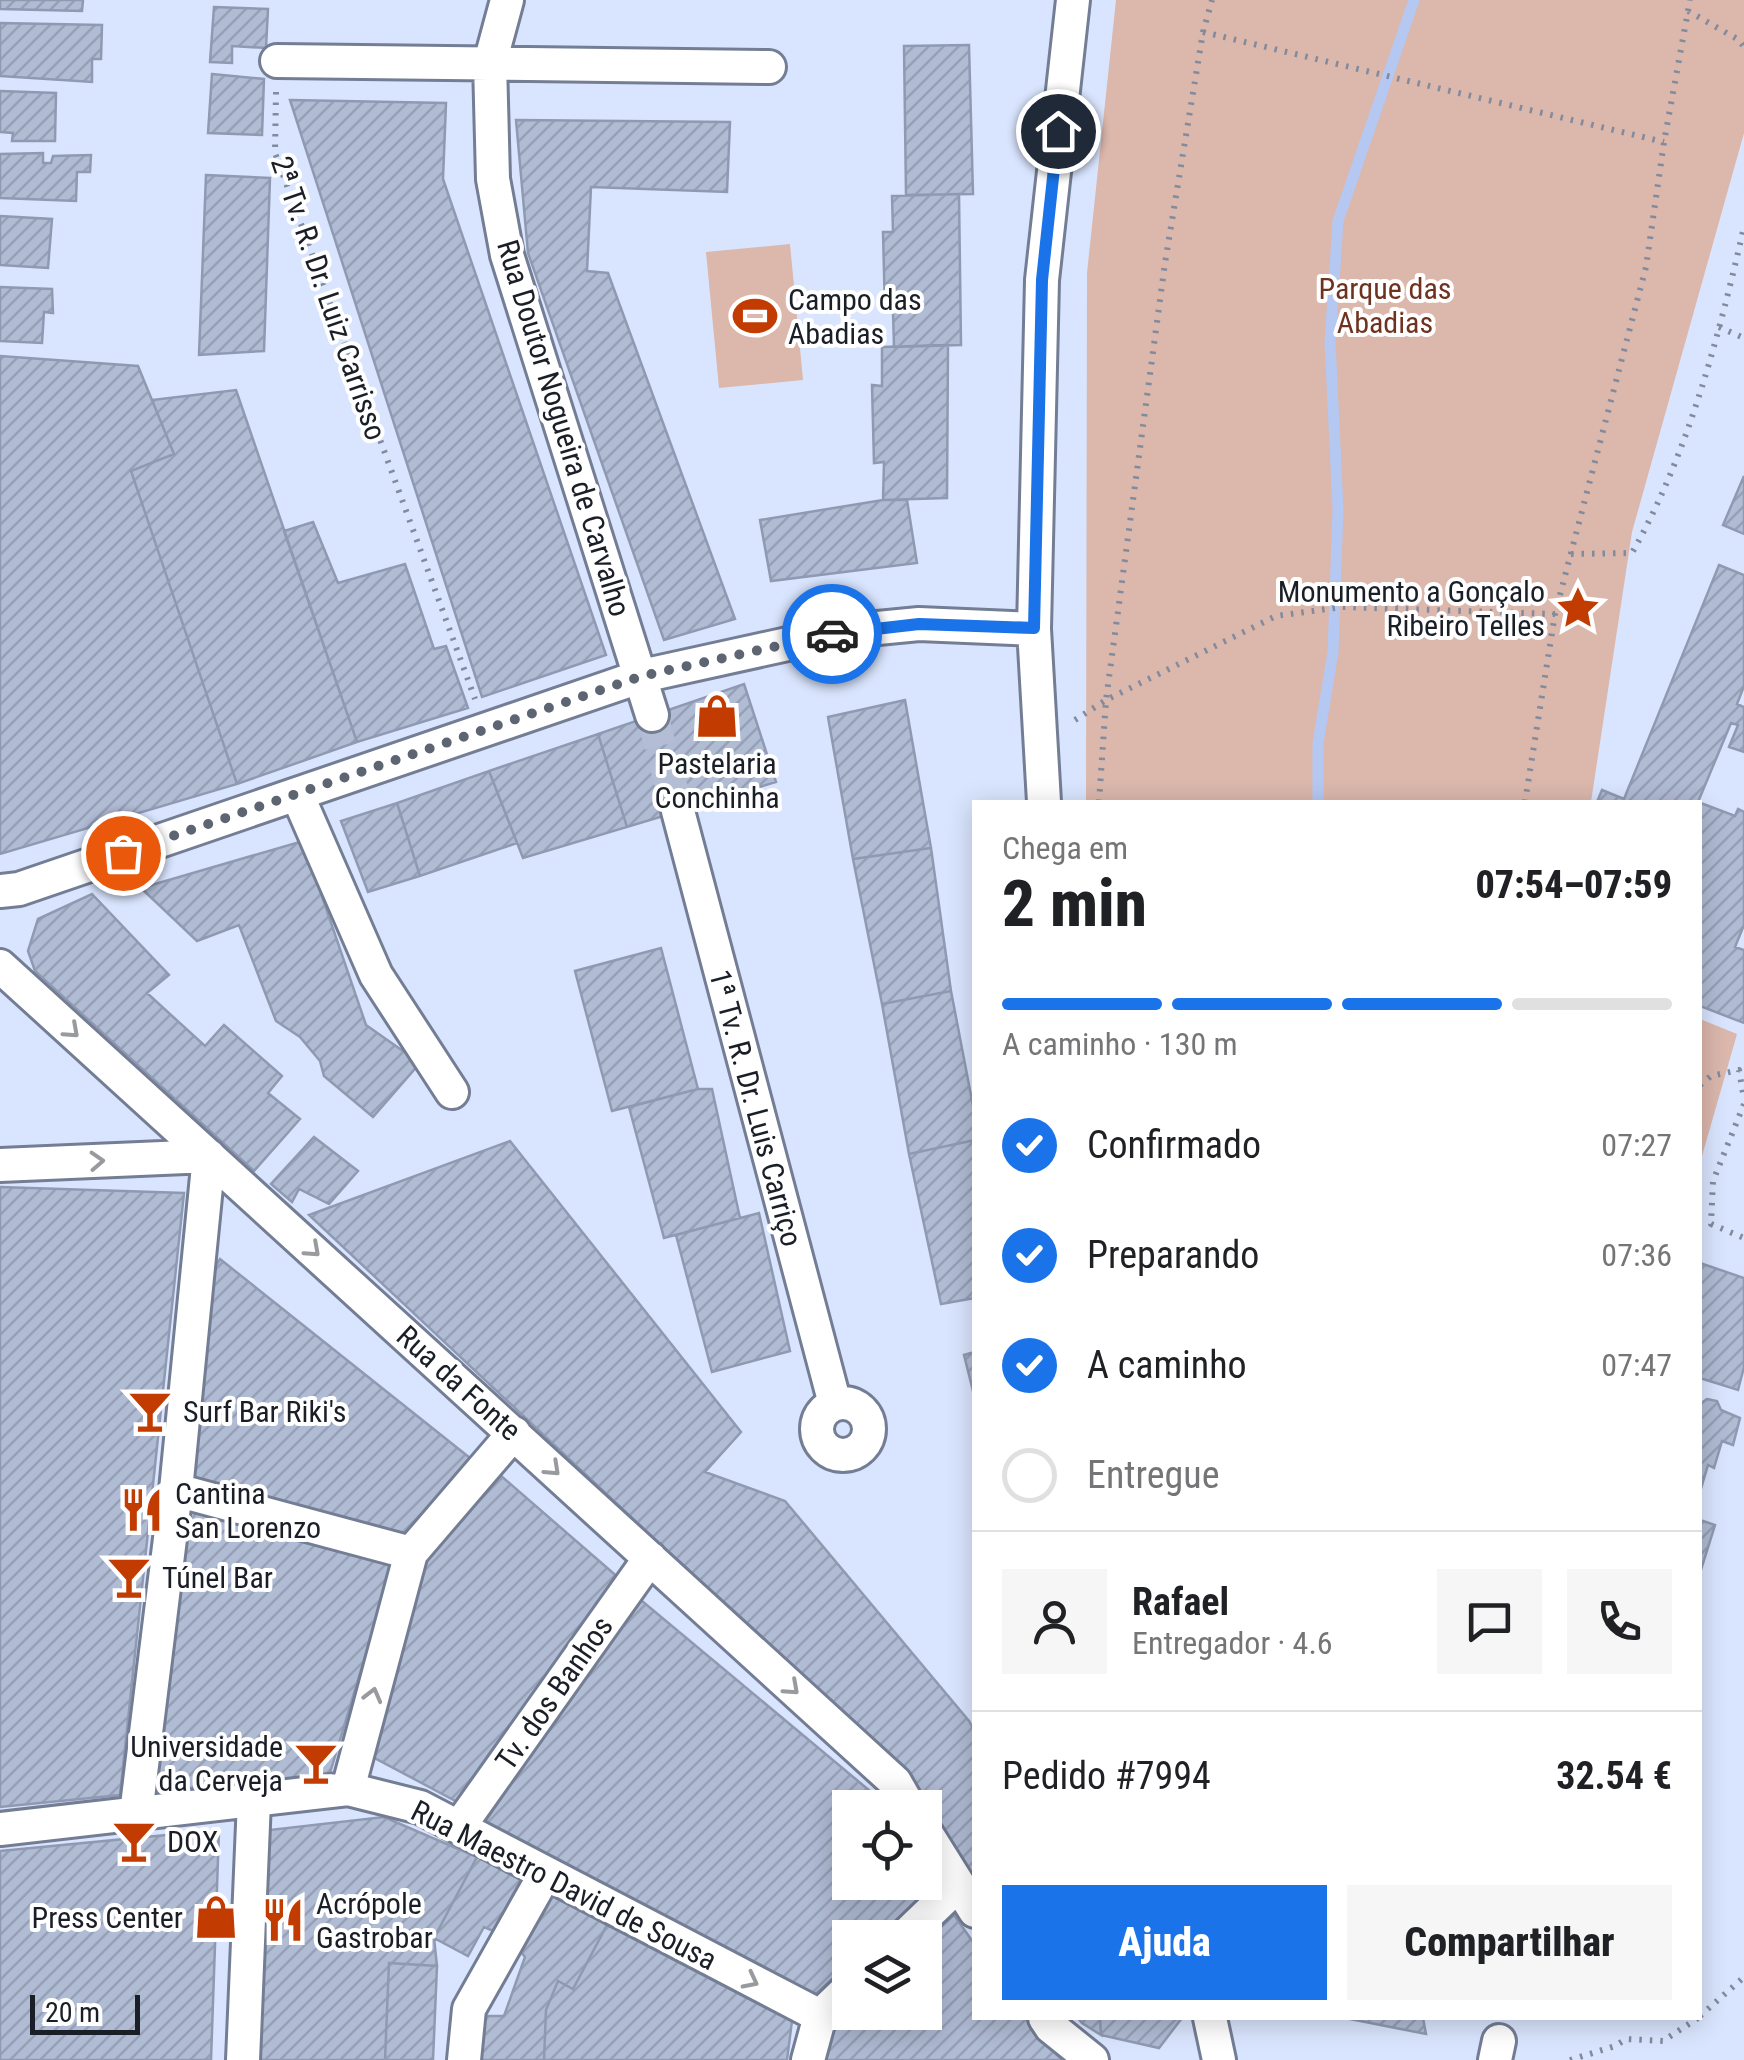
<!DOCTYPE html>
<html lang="pt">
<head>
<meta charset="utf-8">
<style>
  body { margin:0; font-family:"Roboto Condensed",sans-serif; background:#f6f6f6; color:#202124; height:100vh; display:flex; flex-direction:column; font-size:38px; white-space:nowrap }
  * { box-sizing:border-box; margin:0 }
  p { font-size:32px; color:#757577 }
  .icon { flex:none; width:55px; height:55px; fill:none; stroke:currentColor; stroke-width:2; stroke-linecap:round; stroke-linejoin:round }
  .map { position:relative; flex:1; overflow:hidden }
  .sheet { position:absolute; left:972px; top:800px; width:730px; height:1220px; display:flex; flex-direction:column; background:#fff; border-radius:0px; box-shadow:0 5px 25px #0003 }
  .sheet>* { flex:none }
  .buttons { position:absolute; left:832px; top:1790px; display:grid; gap:20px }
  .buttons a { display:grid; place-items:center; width:110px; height:110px; border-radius:0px; background:#fff; box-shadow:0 5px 25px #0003; font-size:50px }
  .scale { position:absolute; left:30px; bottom:25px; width:110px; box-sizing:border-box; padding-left:10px; border:5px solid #1a1e27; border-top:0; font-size:28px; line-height:35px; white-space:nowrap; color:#1a1e27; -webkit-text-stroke:8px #fff; paint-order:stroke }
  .pin { position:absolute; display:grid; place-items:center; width:85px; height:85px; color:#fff; margin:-42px; border:5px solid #fff; border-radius:50%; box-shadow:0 2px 10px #0007 }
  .courier { position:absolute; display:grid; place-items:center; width:100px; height:100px; margin:-50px; border:8px solid #1a73e8; border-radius:50%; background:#fff; color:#222; box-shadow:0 2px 12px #0007 }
  .headline em { font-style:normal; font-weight:800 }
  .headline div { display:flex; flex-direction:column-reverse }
  .headline { display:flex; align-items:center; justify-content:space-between; height:170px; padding:0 30px }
  h1 { font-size:65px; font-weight:800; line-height:75px }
  .bar { display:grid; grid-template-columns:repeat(4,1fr); gap:15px 10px; align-content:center; height:120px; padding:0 30px }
  .bar i { height:12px; border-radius:8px; background:#e0e0e0 }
  .bar .active { background:#1a73e8 }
  .bar p { grid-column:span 4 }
  .line { display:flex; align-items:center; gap:25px; padding:0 30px; border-top:2px solid #e0e0e0 }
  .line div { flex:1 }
  .round { display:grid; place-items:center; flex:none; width:105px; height:105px; border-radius:0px; background:#f6f6f6 }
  ol { padding:0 30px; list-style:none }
  li { display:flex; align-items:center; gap:30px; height:110px }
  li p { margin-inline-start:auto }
  li .icon { padding:10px; border-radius:50%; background:#1a73e8; color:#fff; stroke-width:4 }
  li:last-child { color:#757577 }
  li i { width:55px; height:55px; border:5px solid #e0e0e0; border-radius:50% }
  .button { display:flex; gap:20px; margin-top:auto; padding:20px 30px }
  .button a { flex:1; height:115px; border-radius:0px; background:#1a73e8; color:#fff; font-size:40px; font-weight:800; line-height:115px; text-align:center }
  .button a+a { background:#f6f6f6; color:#202124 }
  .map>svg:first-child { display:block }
  .park { fill:#dbb7ac }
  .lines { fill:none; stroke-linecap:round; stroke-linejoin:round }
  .stream { stroke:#b5c8f2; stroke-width:11 }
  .building { fill:url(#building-hatch); stroke:#8f9ab2; stroke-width:2.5 }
  .street-tunnel { stroke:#b3bdd3; stroke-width:32; stroke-dasharray:32 16; stroke-linecap:butt }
  .street-casing { stroke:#737d94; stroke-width:38 }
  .path { stroke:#828b9d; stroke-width:6; stroke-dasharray:2.5 8; stroke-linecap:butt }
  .street { stroke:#fff; stroke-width:32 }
  .oneway { stroke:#989a9e }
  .done { stroke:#5d6472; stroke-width:10; stroke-dasharray:0 18 }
  .route { stroke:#1a73e8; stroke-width:12 }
  .labels { text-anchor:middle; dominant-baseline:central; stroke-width:8; stroke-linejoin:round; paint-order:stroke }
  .park-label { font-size:30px; fill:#6f321f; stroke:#fff }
  .street-label { font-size:30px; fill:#1a1e27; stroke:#fff }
  .poi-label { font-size:30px; fill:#1a1e27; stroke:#fff; text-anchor:start }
</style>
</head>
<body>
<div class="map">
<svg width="1744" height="2060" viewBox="0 0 1744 2060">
  <defs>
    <pattern id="building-hatch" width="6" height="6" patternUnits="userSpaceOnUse" patternTransform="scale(2.5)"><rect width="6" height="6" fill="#b0bbd4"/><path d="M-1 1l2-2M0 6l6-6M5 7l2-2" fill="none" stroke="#97a0b6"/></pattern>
  </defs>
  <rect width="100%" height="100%" fill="#d9e5fe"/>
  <path class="park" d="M1116 0H1744V133L1632 532 1591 802H1086L1087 273Z
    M790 244 803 380 719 388 706 252Z
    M1700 1019 1737 1034 1700 1163Z"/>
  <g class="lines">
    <path class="stream" d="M1318 802V743L1333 652 1338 509 1330 342 1338 221 1414 0"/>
  </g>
  <path class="building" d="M0 0H83L82 11 0 9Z
    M214 7 268 9 266 48 232 46V63L210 62Z
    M0 23 102 25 101 59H92V82L0 76Z
    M969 45 973 194 906 195 904 46Z
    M212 74 264 79 262 135 208 133Z
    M0 91 56 93 55 141H12L13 133 0 132Z
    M290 100 446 103 443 179 606 655 482 697Z
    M516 120 730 122 727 192 591 187 587 271 608 273 735 619 664 640 528 253Z
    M43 153V163H51L53 156 91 155 90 172H77L76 201 0 198V154Z
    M206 175 270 178 264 351 199 355Z
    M959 194 961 345 894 347 893 311 885 312 883 232H893L892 196Z
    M0 216 52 219 48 268 0 265Z
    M0 287 52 289 53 313 44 312 42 343 0 341Z
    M948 345 947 498 883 500 884 462 874 463 872 385 882 386V347Z
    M0 356 138 366 174 454 131 471 237 784 0 854Z
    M236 390 357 742 237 784 131 471 174 454 152 400Z
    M1744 476V534L1723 525Z
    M883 500H907L917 563 771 581 760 520Z
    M313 522 338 583 405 564 434 649 446 646 468 708 357 742 284 531Z
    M1719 565 1744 575V686L1737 704 1744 707V752L1729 747 1738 725 1731 723 1698 802 1735 816 1738 809 1744 812V925L1735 947 1744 950V1023L1700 1006V802H1597L1602 790 1624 799Z
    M744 684 776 782 627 827 598 734Z
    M905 700 931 848 853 859 828 717Z
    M598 734 627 827 523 858 489 771Z
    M489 771 517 843 420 876 397 803Z
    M397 803 420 876 368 892 341 821Z
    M303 841 366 1025 420 1063 373 1117 324 1076 320 1061 300 1037 276 1021 239 925 197 941 141 888Z
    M931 848 951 991 882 1004 853 859Z
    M92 894 169 975 147 993 205 1046 224 1025 282 1076 268 1093 300 1119 254 1171 35 971 28 951 38 919Z
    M661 948 698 1089 612 1111 575 971Z
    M951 991 975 1116V1140L909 1154 882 1004Z
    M698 1089H712L740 1218 664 1238 629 1107Z
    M314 1137 358 1171 329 1204 299 1189 292 1202 271 1184Z
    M975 1140V1298L941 1304 909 1154Z
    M510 1141 741 1432 705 1472 785 1501 969 1721 975 1732V1883L901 1770 309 1215Z
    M0 1187 184 1193 120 1795 0 1807Z
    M759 1213 790 1351 712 1372 676 1235Z
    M220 1259 470 1458 406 1538 185 1481 209 1276Z
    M1700 1263 1744 1278V1367L1738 1390 1700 1378Z
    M975 1352V1399L964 1355Z
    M1707 1399 1717 1401 1721 1410 1740 1418 1733 1445 1722 1441 1714 1468 1708 1465 1700 1492V1404Z
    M500 1475 620 1579 461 1804 369 1755 424 1556Z
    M185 1508 393 1563 330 1773 318 1780 153 1790Z
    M1700 1520 1715 1525 1700 1573Z
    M636 1596 882 1801 886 1808H850V1882H925V1869L935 1885 878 1938H850V1963L810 1999 483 1825Z
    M384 1817 477 1857 434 1938 437 1966 389 1963 385 2060H259L269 1830Z
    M219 1830 211 2060H0V1851Z
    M477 1857 521 1880 493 1931 484 1927 468 1956 434 1938Z
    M550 1893 607 1925 573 1989 558 1981 546 2010 544 2060H479L480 2016H504L525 1957 521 1952Z
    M954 1915 975 1945V2018H1027L1047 2045 1062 2060H822L834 2026 850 2012H925V1942Z
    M607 1925 792 2021 787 2060H544L546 2010 558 1981 573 1989Z
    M389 1963 437 1966 433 2060H385Z
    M1078 2018H1100L1101 2035 1082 2023Z
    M1100 2018H1182L1159 2048 1101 2035Z
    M1345 2018H1423L1426 2034Z"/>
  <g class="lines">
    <path class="street-tunnel" d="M652 715 678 811"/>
    <g class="street-casing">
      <path id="street" d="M507 0 490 63 493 179 507 255 652 715
        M277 61 769 67
        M297 794 376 975 452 1092
        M1044 802 1034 629 1042 280 1073 0
        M678 811 835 1404
        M0 891 19 889 642 676 847 631 919 624 1034 629
        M0 966 895 1782 910 1808
        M0 1165 209 1156 176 1490 136 1814
        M817 1429a26 26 0 1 1 52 0a26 26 0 1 1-52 0Z
        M176 1490 411 1553
        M348 1789 411 1553 514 1433
        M459 1827 650 1558
        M0 1829 348 1789 420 1807 820 2016
        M925 1831 975 1911
        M903 1938 958 1885
        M1045 2018 1051 2027 1092 2060
        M1210 2018 1219 2060
        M243 2060 254 1801
        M464 2060 469 2009 545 1874
        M808 2060 820 2016 850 1987
        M1495 2060 1499 2041"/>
    </g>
    <path class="path" d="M1688 11 1739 40 1744 47
      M1203 32 1664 142
      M276 92 275 153 475 699
      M1719 327 1744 338
      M1571 554 1632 553C1689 452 1718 339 1744 227
      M1075 720 1106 700 1276 616 1342 607 1555 614
      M1099 802 1106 700 1165 263 1203 32 1212 0
      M1525 802 1555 614 1646 267 1664 142 1690 0
      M1700 1085 1711 1076 1739 1070 1744 1099
      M1744 1104 1713 1181 1711 1224 1744 1238
      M1700 2016 1744 1977
      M1570 2060 1615 2046 1626 2039 1663 2041 1698 2018"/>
    <use href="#street" class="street"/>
  </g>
  <defs><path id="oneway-chevron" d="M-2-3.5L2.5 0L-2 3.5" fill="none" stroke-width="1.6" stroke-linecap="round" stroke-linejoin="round" transform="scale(2.5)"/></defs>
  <g class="oneway">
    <use href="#oneway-chevron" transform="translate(72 1031) rotate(42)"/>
    <use href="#oneway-chevron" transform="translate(97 1161) rotate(-3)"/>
    <use href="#oneway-chevron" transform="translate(313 1250) rotate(42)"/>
    <use href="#oneway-chevron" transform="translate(553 1469) rotate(43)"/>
    <use href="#oneway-chevron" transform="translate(792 1688) rotate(42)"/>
    <use href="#oneway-chevron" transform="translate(373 1695) rotate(-75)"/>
    <use href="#oneway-chevron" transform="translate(751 1981) rotate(27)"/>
  </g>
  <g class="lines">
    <path class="done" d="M123 853 642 676 832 634"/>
    <path class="route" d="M832 634 919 624 1034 628 1042 280 1058 131"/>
  </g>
  <defs>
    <g id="stadium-bare" transform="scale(3.45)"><path d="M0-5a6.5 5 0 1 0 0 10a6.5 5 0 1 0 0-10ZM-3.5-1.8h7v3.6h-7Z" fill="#c23b00" stroke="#fff" stroke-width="2.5" paint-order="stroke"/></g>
    <g id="sight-bare" transform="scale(3.45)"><path d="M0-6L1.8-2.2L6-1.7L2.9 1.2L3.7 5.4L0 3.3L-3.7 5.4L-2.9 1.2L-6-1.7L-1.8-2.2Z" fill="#c23b00" stroke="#fff" stroke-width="2.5" paint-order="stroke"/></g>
    <g id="shop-bare" transform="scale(3.45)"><path d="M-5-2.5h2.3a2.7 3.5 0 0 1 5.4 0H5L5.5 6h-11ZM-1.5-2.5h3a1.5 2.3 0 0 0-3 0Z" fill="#c23b00" stroke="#fff" stroke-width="2.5" paint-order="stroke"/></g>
    <g id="bar-bare" transform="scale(3.45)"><path d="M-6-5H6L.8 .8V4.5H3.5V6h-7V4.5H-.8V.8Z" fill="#c23b00" stroke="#fff" stroke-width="2.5" paint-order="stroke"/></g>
    <g id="restaurant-bare" transform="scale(3.45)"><path d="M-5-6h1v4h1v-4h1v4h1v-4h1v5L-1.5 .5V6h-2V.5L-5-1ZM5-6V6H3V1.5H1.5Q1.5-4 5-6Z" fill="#c23b00" stroke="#fff" stroke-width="2.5" paint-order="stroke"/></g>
  </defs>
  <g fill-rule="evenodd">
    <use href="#stadium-bare" x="755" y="316"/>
    <use href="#sight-bare" x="1578" y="608"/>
    <use href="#shop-bare" x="717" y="716"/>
    <use href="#bar-bare" x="150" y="1411"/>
    <use href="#restaurant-bare" x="142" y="1510"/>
    <use href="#bar-bare" x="129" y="1577"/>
    <use href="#bar-bare" x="316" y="1763"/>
    <use href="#bar-bare" x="134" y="1841"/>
    <use href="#shop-bare" x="216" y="1917"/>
    <use href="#restaurant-bare" x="283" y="1920"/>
  </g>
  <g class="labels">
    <g class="park-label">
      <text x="1385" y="288">Parque das<tspan x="1385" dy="34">Abadias</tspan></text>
    </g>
    <g class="street-label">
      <text transform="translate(329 298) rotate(71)">2ª Tv. R. Dr. Luiz Carrisso</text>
      <text transform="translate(564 428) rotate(73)">Rua Doutor Nogueira de Carvalho</text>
      <text transform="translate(756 1108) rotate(75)">1ª Tv. R. Dr. Luis Carriço</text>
      <text transform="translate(459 1383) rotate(42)">Rua da Fonte</text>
      <text transform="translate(554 1693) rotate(-55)">Tv. dos Banhos</text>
      <text transform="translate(564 1885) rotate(27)">Rua Maestro David de Sousa</text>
    </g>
    <g class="poi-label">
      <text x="788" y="299">Campo das<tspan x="788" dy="34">Abadias</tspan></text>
      <text x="1545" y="591" text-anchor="end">Monumento a Gonçalo<tspan x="1545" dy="34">Ribeiro Telles</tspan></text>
      <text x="717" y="763" text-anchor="middle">Pastelaria<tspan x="717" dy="34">Conchinha</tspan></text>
      <text x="183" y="1411">Surf Bar Riki's</text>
      <text x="175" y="1493">Cantina<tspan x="175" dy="34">San Lorenzo</tspan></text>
      <text x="162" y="1577">Túnel Bar</text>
      <text x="283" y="1746" text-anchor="end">Universidade<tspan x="283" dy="34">da Cerveja</tspan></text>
      <text x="167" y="1841">DOX</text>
      <text x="316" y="1903">Acrópole<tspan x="316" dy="34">Gastrobar</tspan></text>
      <text x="183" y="1917" text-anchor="end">Press Center</text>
    </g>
  </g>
</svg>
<div class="buttons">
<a><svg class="icon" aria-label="locate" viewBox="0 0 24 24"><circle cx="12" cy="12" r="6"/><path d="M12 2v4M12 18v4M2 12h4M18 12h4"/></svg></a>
<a><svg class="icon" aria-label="layers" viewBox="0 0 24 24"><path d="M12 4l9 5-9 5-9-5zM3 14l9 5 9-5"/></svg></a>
</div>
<div class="scale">20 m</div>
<div class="pin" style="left:123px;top:853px;background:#ea580c"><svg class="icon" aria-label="bag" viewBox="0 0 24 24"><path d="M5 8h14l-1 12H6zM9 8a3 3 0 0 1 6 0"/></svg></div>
<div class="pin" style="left:1058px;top:131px;background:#1f2937"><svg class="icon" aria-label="home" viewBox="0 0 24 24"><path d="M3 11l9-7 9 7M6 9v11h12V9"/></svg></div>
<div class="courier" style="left:832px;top:634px"><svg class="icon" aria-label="car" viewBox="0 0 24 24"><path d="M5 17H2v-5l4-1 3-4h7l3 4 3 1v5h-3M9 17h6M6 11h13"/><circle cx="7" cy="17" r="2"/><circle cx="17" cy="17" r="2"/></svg></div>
<section class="sheet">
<div class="headline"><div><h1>2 min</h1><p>Chega em</p></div><em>07:54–07:59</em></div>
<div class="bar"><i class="active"></i><i class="active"></i><i class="active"></i><i></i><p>A caminho · 130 m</p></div>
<ol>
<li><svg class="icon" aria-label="check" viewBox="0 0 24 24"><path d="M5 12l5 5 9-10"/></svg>Confirmado<p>07:27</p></li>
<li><svg class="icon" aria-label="check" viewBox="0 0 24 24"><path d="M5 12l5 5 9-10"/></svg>Preparando<p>07:36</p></li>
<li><svg class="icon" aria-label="check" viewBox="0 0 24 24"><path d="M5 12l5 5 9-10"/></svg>A caminho<p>07:47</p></li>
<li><i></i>Entregue</li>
</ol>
<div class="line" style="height:180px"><a class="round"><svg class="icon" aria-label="person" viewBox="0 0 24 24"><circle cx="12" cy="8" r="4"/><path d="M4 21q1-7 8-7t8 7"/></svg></a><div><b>Rafael</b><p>Entregador · 4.6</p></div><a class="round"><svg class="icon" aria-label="chat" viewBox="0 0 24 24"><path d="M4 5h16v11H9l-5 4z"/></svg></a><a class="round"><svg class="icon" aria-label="phone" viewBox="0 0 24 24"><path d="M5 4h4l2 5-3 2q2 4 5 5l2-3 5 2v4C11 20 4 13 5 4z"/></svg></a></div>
<div class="line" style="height:130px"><div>Pedido #7994</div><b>32.54 €</b></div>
<div class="button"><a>Ajuda</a><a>Compartilhar</a></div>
</section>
</div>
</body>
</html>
